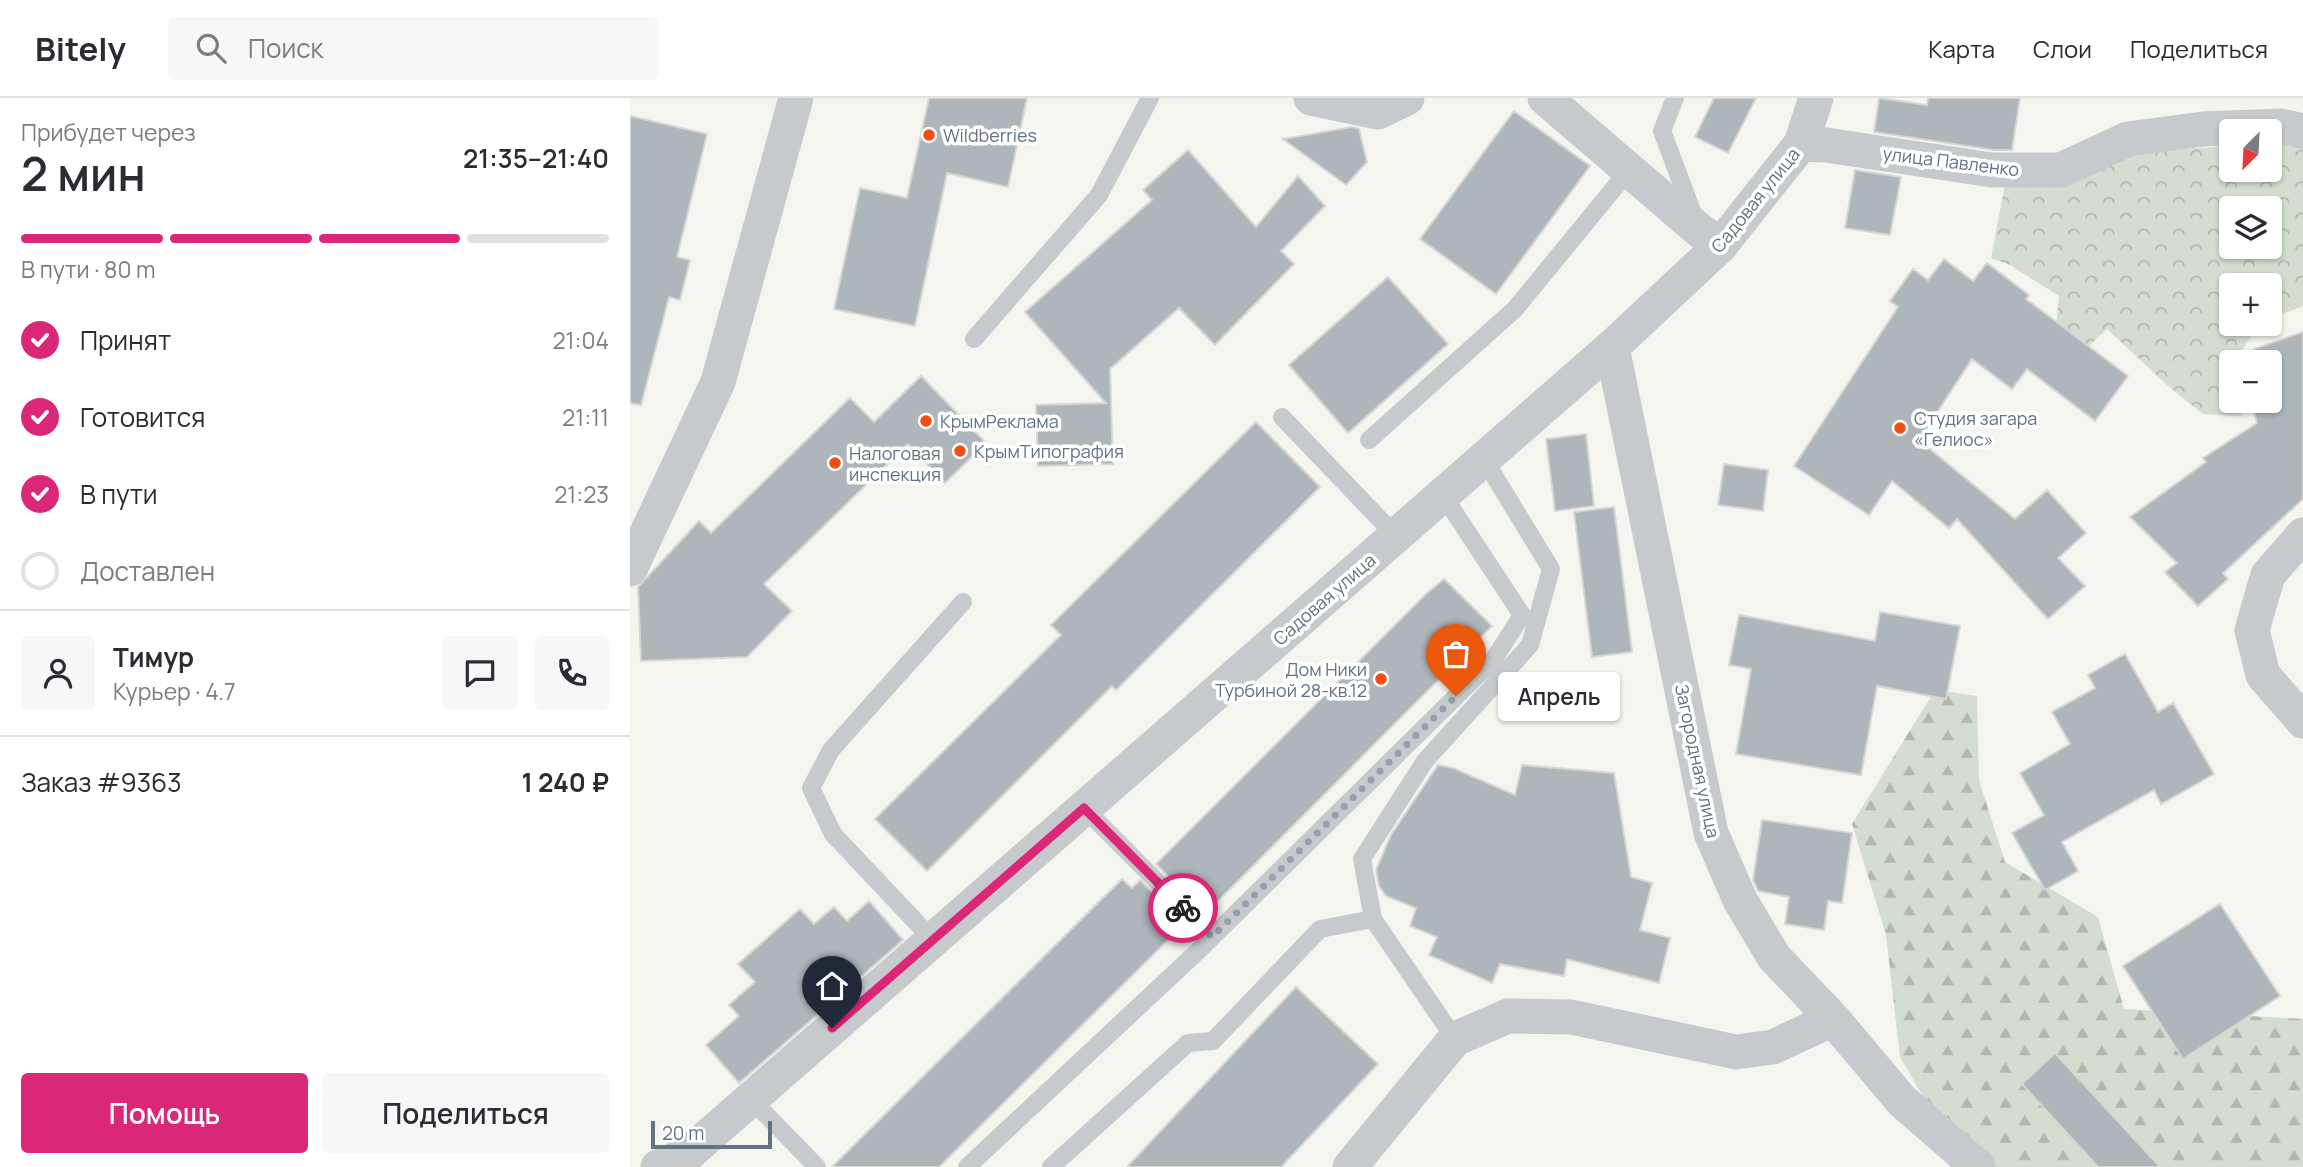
<!DOCTYPE html>
<html lang="ru">
<head>
<meta charset="utf-8">
<style>
  body { margin:0; font-family:Manrope,sans-serif; background:#f7f7f7; color:#2b2b33; height:100vh; display:flex; flex-direction:column; font-size:26px; white-space:nowrap }
  * { box-sizing:border-box; margin:0 }
  p { font-size:23px; color:#7c7c81 }
  .icon { flex:none; width:38px; height:38px; fill:none; stroke:currentColor; stroke-width:2; stroke-linecap:round; stroke-linejoin:round }
  .map { position:relative; flex:1; overflow:hidden }
  .details { display:flex; flex-direction:column; background:#fff; width:630px }
  .details>* { flex:none }
  .needle { width:46px; rotate:204deg }
  .controls { position:absolute; left:1589px; top:21px; display:grid; gap:14px }
  .controls a { display:grid; place-items:center; width:63px; height:63px; border-radius:7px; background:#fff; box-shadow:0 2px 5px #0004; font-size:35px }
  .scale { position:absolute; left:21px; bottom:18px; width:121px; box-sizing:border-box; padding-left:7px; border:4px solid #617384; border-top:0; font-size:19px; line-height:24px; white-space:nowrap; color:#617384; -webkit-text-stroke:5px #fff; paint-order:stroke }
  .pin { position:absolute; display:grid; place-items:center; width:60px; height:60px; color:#fff; margin:-72px -30px; border-radius:50% 50% 50% 0; rotate:-45deg; box-shadow:0 0 7px #0007 }
  .pin .icon { rotate:45deg }
  .courier { position:absolute; display:grid; place-items:center; width:70px; height:70px; margin:-35px; border:5px solid #db2777; border-radius:50%; background:#fff; color:#222; box-shadow:0 2px 9px #0007 }
  .bubble { position:absolute; height:49px; border-radius:7px; background:#fff; box-shadow:0 2px 5px #0004; font-size:23px; font-weight:600; line-height:49px; text-align:center }
  .summary em { font-style:normal; font-weight:600 }
  .summary div { display:flex; flex-direction:column-reverse }
  .summary { display:flex; align-items:center; justify-content:space-between; height:119px; padding:0 21px }
  h1 { font-size:46px; font-weight:600; line-height:52px }
  .bar { display:grid; grid-template-columns:repeat(4,1fr); gap:10px 7px; align-content:center; height:84px; padding:0 21px }
  .bar i { height:9px; border-radius:5px; background:#e1e1e2 }
  .bar .current { background:#db2777 }
  .bar p { grid-column:span 4 }
  .line { display:flex; align-items:center; gap:18px; padding:0 21px; border-top:2px solid #e1e1e2 }
  .line div { flex:1 }
  .round { display:grid; place-items:center; flex:none; width:74px; height:74px; border-radius:7px; background:#f7f7f7 }
  ol { padding:0 21px; list-style:none }
  li { display:flex; align-items:center; gap:21px; height:77px }
  li p { margin-inline-start:auto }
  li .icon { padding:7px; border-radius:50%; background:#db2777; color:#fff; stroke-width:4 }
  li:last-child { color:#7c7c81 }
  li i { width:38px; height:38px; border:4px solid #e1e1e2; border-radius:50% }
  .primary-button { display:flex; gap:14px; margin-top:auto; padding:14px 21px }
  .primary-button a { flex:1; height:80px; border-radius:7px; background:#db2777; color:#fff; font-size:28px; font-weight:600; line-height:80px; text-align:center }
  .primary-button a+a { background:#f7f7f7; color:#2b2b33 }
  header { display:flex; align-items:center; gap:42px; box-sizing:border-box; height:98px; padding:0 35px; background:#fff; border-bottom:2px solid #e1e1e2 }
  header strong { font-size:33px }
  nav { display:flex; gap:38px; margin-inline-start:auto; font-size:24px }
  .search { width:490px; height:63px; background:#f7f7f7; display:flex; align-items:center; gap:18px; box-sizing:border-box; padding:0 24px; border-radius:7px; color:#7c7c81; font-size:26px }
  main { display:flex; flex:1; min-height:0 }
  .map>svg:first-child { display:block }
  .forest { fill:url(#forest-firs) }
  .park { fill:url(#park-crowns); fill-rule:evenodd }
  .building { fill:#aeb6bb; stroke:#d6d6d3; stroke-width:2 }
  .lines { fill:none; stroke-linecap:round; stroke-linejoin:round }
  .service { stroke:#c7cacd; stroke-width:18 }
  .minor { stroke:#c7cacd; stroke-width:35 }
  .done { stroke:#95a0aa; stroke-width:7; stroke-dasharray:0 12.6 }
  .route { stroke:#db2777; stroke-width:9 }
  .poi-dot { fill:#f44d12; stroke:#fff; stroke-width:2.5 }
  .labels { text-anchor:middle; dominant-baseline:central; stroke-width:7; stroke-linejoin:round; paint-order:stroke }
  .poi-label { font-size:18px; fill:#617384; stroke:#fff; text-anchor:start }
  .street-label { font-size:18px; fill:#617384; stroke:#fff }
</style>
</head>
<body>
<header>
<strong>Bitely</strong>
<div class="search"><svg class="icon" aria-label="search" viewBox="0 0 24 24"><circle cx="10" cy="10" r="6"/><path d="M15 15l6 6"/></svg>Поиск</div>
<nav><a>Карта</a><a>Слои</a><a>Поделиться</a></nav>
</header>
<main>
<section class="details">
<div class="summary"><div><h1>2 мин</h1><p>Прибудет через</p></div><em>21:35–21:40</em></div>
<div class="bar"><i class="current"></i><i class="current"></i><i class="current"></i><i></i><p>В пути · 80 m</p></div>
<ol>
<li><svg class="icon" aria-label="check" viewBox="0 0 24 24"><path d="M5 12l5 5 9-10"/></svg>Принят<p>21:04</p></li>
<li><svg class="icon" aria-label="check" viewBox="0 0 24 24"><path d="M5 12l5 5 9-10"/></svg>Готовится<p>21:11</p></li>
<li><svg class="icon" aria-label="check" viewBox="0 0 24 24"><path d="M5 12l5 5 9-10"/></svg>В пути<p>21:23</p></li>
<li><i></i>Доставлен</li>
</ol>
<div class="line" style="height:126px"><a class="round"><svg class="icon" aria-label="person" viewBox="0 0 24 24"><circle cx="12" cy="8" r="4"/><path d="M4 21q1-7 8-7t8 7"/></svg></a><div><b>Тимур</b><p>Курьер · 4.7</p></div><a class="round"><svg class="icon" aria-label="chat" viewBox="0 0 24 24"><path d="M4 5h16v11H9l-5 4z"/></svg></a><a class="round"><svg class="icon" aria-label="phone" viewBox="0 0 24 24"><path d="M5 4h4l2 5-3 2q2 4 5 5l2-3 5 2v4C11 20 4 13 5 4z"/></svg></a></div>
<div class="line" style="height:91px"><div>Заказ #9363</div><b>1 240 ₽</b></div>
<div class="primary-button"><a>Помощь</a><a>Поделиться</a></div>
</section>
<div class="map">
<svg width="1673" height="1069" viewBox="0 0 1673 1069">
  <defs>
    <pattern id="forest-firs" width="22" height="20" patternUnits="userSpaceOnUse" patternTransform="scale(1.75)"><rect width="22" height="20" fill="#d5ddd1"/><path d="M5 1l3.5 6h-7zM16 11l3.5 6h-7z" fill="#b0b8af"/></pattern>
    <pattern id="park-crowns" width="20" height="18" patternUnits="userSpaceOnUse" patternTransform="scale(1.75)"><rect width="20" height="18" fill="#d5ddd1"/><path d="M2 6a3 3 0 1 1 6 0M12 15a3 3 0 1 1 6 0" fill="none" stroke="#b0b8af"/></pattern>
  </defs>
  <rect width="100%" height="100%" fill="#f5f5f0"/>
  <path class="forest" d="M1305 592 1347 598 1349 682 1375 764 1468 819 1494 911 1673 921V1069H1347L1304 1018 1270 959 1256 837 1222 726Z"/>
  <path class="park" d="M1649 44 1673 49V208L1640 221V187H1601V226H1629L1605 264H1601V303H1609L1612 318 1573 316 1538 288 1477 231 1446 260 1424 248 1429 198 1380 167 1361 160 1375 86 1500 54 1601 48V72H1640V45ZM1601 110H1640V149H1601Z"/>
  <path class="building" d="M299 0H397L378 89 317 75 285 228 204 211 230 90 277 100Z
    M1084 0H1126L1098 55 1065 39Z
    M1249 0 1297 7 1298 0H1390L1382 52H1364L1244 34Z
    M884 13 960 68 866 196 790 141Z
    M0 18 77 36 47 159 60 162 50 202 39 199 11 307 0 305Z
    M722 29 729 31 737 64 716 87 653 41Z
    M558 52 626 129 668 78 695 108 651 153 664 166 585 247 549 210 480 271 483 366 408 368 406 307 476 305 395 214 522 102 513 92Z
    M1225 72 1271 79 1260 137 1215 130Z
    M1314 161 1343 183 1357 165 1399 197 1396 201 1498 278 1465 323 1397 271 1382 291 1342 261 1289 342 1385 421 1417 392 1456 435 1428 460 1455 488 1418 521 1327 421 1319 430 1262 383 1239 417 1164 368 1268 209 1260 203 1283 171 1298 182Z
    M758 179 818 246 718 335 659 267Z
    M1673 234V401L1593 475 1598 481 1568 508 1535 474 1547 465 1500 419 1576 364 1573 360 1627 325 1621 303H1640V264H1627L1624 251Z
    M291 278 356 345 315 385 278 346 134 486 162 513 117 559 11 563 8 489 69 423 81 435 220 300 244 324Z
    M626 324 690 389 486 592 482 588 297 773 245 721 431 537 421 527Z
    M956 336 964 408 925 413 916 341Z
    M1094 366 1138 372 1133 413 1088 407Z
    M984 409 1002 554 962 559 944 414Z
    M814 481 862 528 580 811 574 806 570 810 526 766 796 496Z
    M1250 514 1330 528 1316 601 1247 588 1231 677 1106 656 1121 571 1099 567 1109 517 1245 543Z
    M1495 556 1528 614 1543 605 1584 676 1531 706 1524 692 1432 744 1448 773 1415 792 1382 735 1414 717 1390 675 1440 646 1422 614 1465 590 1458 577Z
    M808 667 823 670 885 697 892 667 984 675 1001 779 1022 785 1010 832 1040 840 1029 885 937 861 934 878 870 866 862 885 799 857 807 839 780 828 786 810 756 798 749 788 746 772 761 737Z
    M1132 722 1222 735 1212 805 1198 803 1194 832 1155 826 1159 799 1128 793 1123 782Z
    M492 781 502 790 510 782 554 826 309 1069H202Z
    M239 803 273 842 109 985 76 947 109 918 99 907 125 884 108 866 170 811 184 826 204 809 217 823Z
    M1590 806 1650 898 1553 961 1493 868Z
    M666 889 748 966 651 1069H497Z
    M1425 955 1530 1069H1468L1392 986Z"/>
  <g class="lines">
    <path class="service" d="M1045 0 1032 33 1065 121
      M344 241 469 97 520 0
      M652 319 766 438
      M739 342 885 211 999 72
      M454 710 582 839
      M303 842 203 736 181 690 201 652 333 504
      M825 941 743 821 732 761 795 663 900 547 921 471 854 361
      M121 1001 187 1069
      M337 1069 567 854 864 561 892 517 813 397
      M421 1069 558 945 583 943 690 831 743 821"/>
    <path class="minor" d="M681 0 748 14 777 0
      M915 0 1069 132 1090 148
      M1171 46 1196 47 1362 72H1431L1498 41 1573 31 1651 28 1673 33
      M982 249 1081 735 1110 802 1144 859 1203 921 1272 1003 1348 1069
      M1673 437 1638 477 1622 532 1633 577 1673 623
      M0 471 88 284 166 0
      M28 1069 59 1055 982 249 1090 148 1171 46 1186 0
      M720 1069 825 941 878 918 941 919 1106 954 1143 949 1203 921"/>
  </g>
  <g class="lines">
    <path class="done" d="M553 810 582 839 826 598"/>
    <path class="route" d="M202 930 454 710 553 810"/>
  </g>
  <g class="poi-dot">
    <circle cx="299" cy="37" r="7"/>
    <circle cx="296" cy="323" r="7"/>
    <circle cx="1270" cy="330" r="7"/>
    <circle cx="330" cy="353" r="7"/>
    <circle cx="205" cy="365" r="7"/>
    <circle cx="751" cy="581" r="7"/>
  </g>
  <g class="labels">
    <g class="poi-label">
      <text x="313" y="37">Wildberries</text>
      <text x="1284" y="320">Студия загара<tspan x="1284" dy="21">«Гелиос»</tspan></text>
      <text x="310" y="323">КрымРеклама</text>
      <text x="344" y="353">КрымТипография</text>
      <text x="219" y="355">Налоговая<tspan x="219" dy="21">инспекция</tspan></text>
      <text x="737" y="571" text-anchor="end">Дом Ники<tspan x="737" dy="21">Турбиной 28-кв.12</tspan></text>
    </g>
    <g class="street-label">
      <text transform="translate(1321 63) rotate(7)">улица Павленко</text>
      <text transform="translate(1125 102) rotate(-51)">Садовая улица</text>
      <text transform="translate(694 501) rotate(-41)">Садовая улица</text>
      <text transform="translate(1068 663) rotate(78)">Загородная улица</text>
    </g>
  </g>
</svg>
<div class="controls">
<a><svg class="needle" viewBox="-14 -14 28 28"><path d="M0-13l5 13h-10z" fill="#e53935"/><path d="M0 13l5-13h-10z" fill="#7c7c81"/></svg></a>
<a><svg class="icon" aria-label="layers" viewBox="0 0 24 24"><path d="M12 4l9 5-9 5-9-5zM3 14l9 5 9-5"/></svg></a>
<a>+</a>
<a>−</a>
</div>
<div class="scale">20 m</div>
<div class="pin" style="left:826px;top:598px;background:#ea580c"><svg class="icon" aria-label="bag" viewBox="0 0 24 24"><path d="M5 8h14l-1 12H6zM9 8a3 3 0 0 1 6 0"/></svg></div>
<div class="pin" style="left:202px;top:930px;background:#1f2937"><svg class="icon" aria-label="home" viewBox="0 0 24 24"><path d="M3 11l9-7 9 7M6 9v11h12V9"/></svg></div>
<div class="courier" style="left:553px;top:810px"><svg class="icon" aria-label="bike" viewBox="0 0 24 24"><circle cx="6" cy="16" r="4"/><circle cx="18" cy="16" r="4"/><path d="M6 16l4-8h5l3 8M10 8l3 8H6M13 5h3"/></svg></div>
<div class="bubble" style="left:868px;top:574px;width:122px">Апрель</div>
</div>
</main>
</body>
</html>
